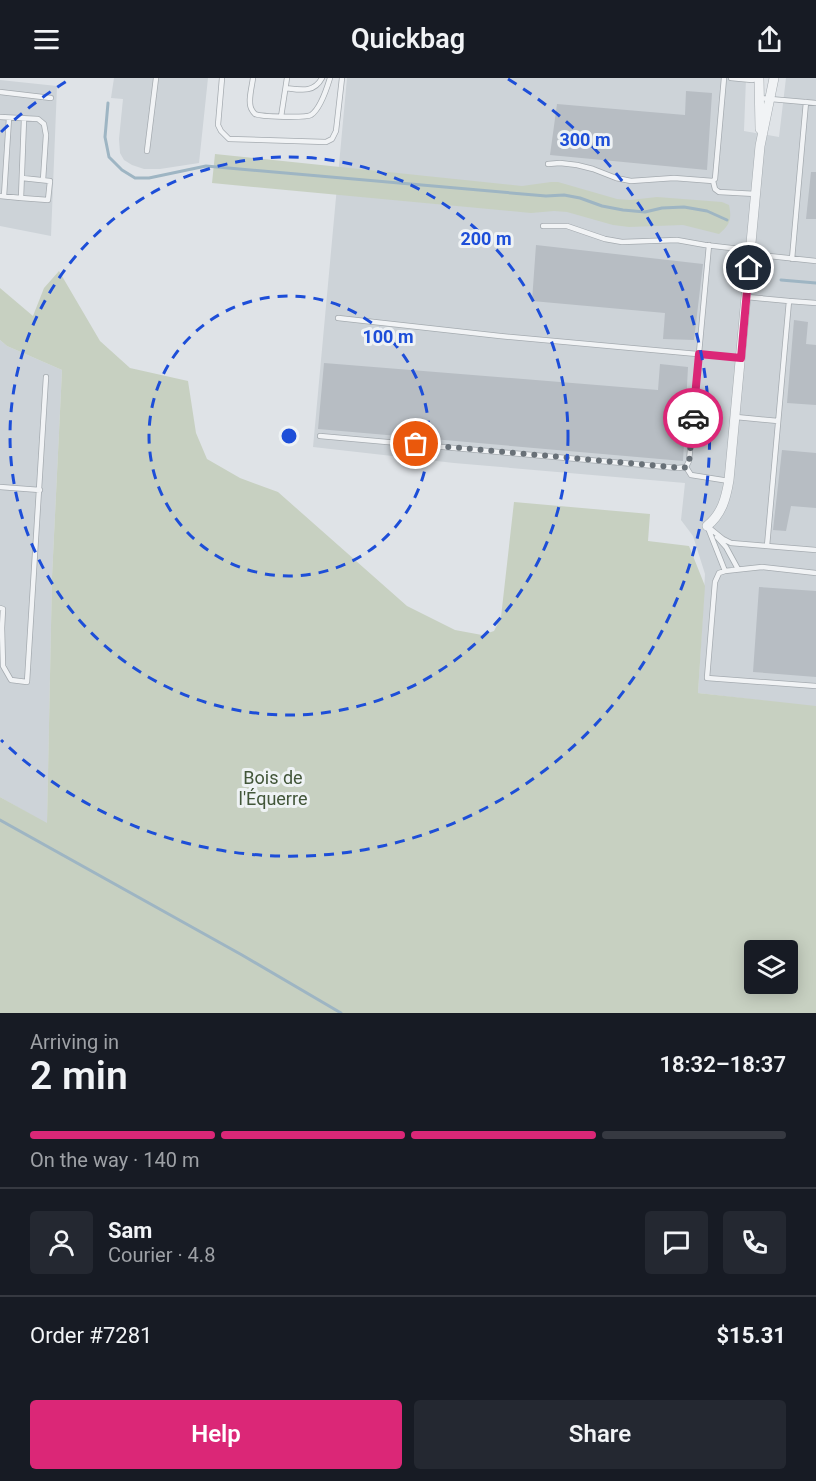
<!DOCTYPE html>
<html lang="en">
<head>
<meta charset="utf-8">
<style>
  body { margin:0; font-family:Roboto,sans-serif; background:#242831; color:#f1f3f6; height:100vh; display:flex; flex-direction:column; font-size:22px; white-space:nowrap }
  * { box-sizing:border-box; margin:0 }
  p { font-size:20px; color:#9ea1a6 }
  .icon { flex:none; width:33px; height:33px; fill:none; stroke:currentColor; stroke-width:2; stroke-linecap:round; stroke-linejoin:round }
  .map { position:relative; height:935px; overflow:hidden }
  .sheet { display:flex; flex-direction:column; background:#171b24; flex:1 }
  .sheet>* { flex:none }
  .buttons { position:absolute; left:744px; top:862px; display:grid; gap:12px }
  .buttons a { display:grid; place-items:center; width:54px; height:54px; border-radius:6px; background:#171b24; box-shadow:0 3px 15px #0003; font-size:30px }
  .pin { position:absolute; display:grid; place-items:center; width:51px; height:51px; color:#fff; margin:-26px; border:3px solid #fff; border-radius:50%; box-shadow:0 2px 6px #0007 }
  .courier { position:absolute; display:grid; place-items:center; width:60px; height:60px; margin:-30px; border:4px solid #db2777; border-radius:50%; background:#fff; color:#222; box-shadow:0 2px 8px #0007 }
  .summary em { font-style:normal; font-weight:600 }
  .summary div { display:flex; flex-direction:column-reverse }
  .summary { display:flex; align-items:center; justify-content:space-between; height:102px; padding:0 30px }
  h1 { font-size:39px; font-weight:600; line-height:45px }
  .bar { display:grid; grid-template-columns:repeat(4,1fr); gap:9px 6px; align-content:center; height:72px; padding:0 30px }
  .bar i { height:8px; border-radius:4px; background:#363941 }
  .bar .on { background:#db2777 }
  .bar p { grid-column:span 4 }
  .line { display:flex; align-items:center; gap:15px; padding:0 30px; border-top:2px solid #363941 }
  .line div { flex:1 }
  .round { display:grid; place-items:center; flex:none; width:63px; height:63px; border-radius:6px; background:#242831 }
  .cta { display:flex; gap:12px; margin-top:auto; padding:12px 30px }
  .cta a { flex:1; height:69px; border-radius:6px; background:#db2777; color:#fff; font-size:24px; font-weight:600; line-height:69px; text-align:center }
  .cta a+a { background:#242831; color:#f1f3f6 }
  header { display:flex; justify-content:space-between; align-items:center; height:78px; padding:0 30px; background:#171b24; font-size:27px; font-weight:600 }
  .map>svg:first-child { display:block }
  .built { fill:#cdd3d8 }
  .green { fill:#c7d0c1; fill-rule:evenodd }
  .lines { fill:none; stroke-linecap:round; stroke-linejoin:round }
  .stream { stroke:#9eb5c3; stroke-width:3 }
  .building { fill:#b7bdc3 }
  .service-casing { stroke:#a5abb0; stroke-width:6 }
  .minor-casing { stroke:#a5abb0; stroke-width:10 }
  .service { stroke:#f1f3f5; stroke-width:4.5 }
  .minor { stroke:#f1f3f5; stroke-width:9 }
  .done { stroke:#697178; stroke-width:6; stroke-dasharray:0 10.8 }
  .route { stroke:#db2777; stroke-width:8 }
  .ring { fill:none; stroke:#1d4ed8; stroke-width:3; stroke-dasharray:10 8 }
  .labels { text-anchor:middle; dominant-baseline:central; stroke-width:6; stroke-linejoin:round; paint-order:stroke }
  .park-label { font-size:18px; fill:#425639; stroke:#eef2f4 }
  .centre { fill:#1d4ed8; stroke:#eef2f4; stroke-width:3 }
  .ring-label { font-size:18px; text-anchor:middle; font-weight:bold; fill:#1d4ed8; stroke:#eef2f4; stroke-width:6; stroke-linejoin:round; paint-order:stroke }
</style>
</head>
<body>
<header><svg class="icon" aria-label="menu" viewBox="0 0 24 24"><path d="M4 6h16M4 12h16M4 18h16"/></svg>Quickbag<svg class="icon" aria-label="share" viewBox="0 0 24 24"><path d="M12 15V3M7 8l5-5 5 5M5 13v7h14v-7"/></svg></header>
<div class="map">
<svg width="816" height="935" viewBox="0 0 816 935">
  <rect width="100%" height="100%" fill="#dfe3e7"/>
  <path class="built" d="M114 0H208L199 85 160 91H144L132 87 124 82 120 75 119 61 123 21 111 20Z
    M347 0H746L744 53 779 59 786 0H816V629L698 615 705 496 693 458 681 442 685 405 454 385 313 369Z
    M0 2 57 8 51 158 0 148Z
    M0 262 7 268 62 292 52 499 47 746 0 719Z"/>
  <path class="green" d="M215 76 522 108 551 104H558L617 121 630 122 657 119 722 124 729 127C732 141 730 147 719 156L683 147 629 149 613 147 567 134 554 133 531 135 212 105Z
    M59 193 100 263 130 290 188 303 196 355 207 381 240 400 278 414 407 528 455 552 482 557 494 553 501 539 514 424 650 436 648 463 689 468 705 508 698 615 816 628V935H0V719L47 745 52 499 62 292 7 268 0 262V210L33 238 44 210ZM754 873H788V906H754Z"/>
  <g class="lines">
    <path class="stream" d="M108 25 105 59 109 79 122 92 135 100H149L206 88 546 118 564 117 580 120 602 128 623 132 645 134 662 130 684 129 707 133 727 142
      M781 202 816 205
      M0 742 242 877 341 935"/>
  </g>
  <path class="building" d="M686 13 712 15 707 92 550 77 557 26 685 37Z
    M811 94H816V141H806Z
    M536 167 703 186 694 262 663 261 665 235 532 223Z
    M794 242 808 244 806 266 816 267V327L787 325Z
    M324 285 658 312 660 286 688 289 683 383 318 351Z
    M782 372 816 375V430L791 428 786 453 773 452Z
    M759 509 816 513V599L753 594Z"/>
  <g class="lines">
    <g class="service-casing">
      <path id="service" d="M222 0 218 47 221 53 229 61 326 64 332 61 336 53 342 0
        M253 0C252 9 247 25 252 32 253 34 254 35 255 36 261 39 306 40 311 37 320 31 327 10 330 0
        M731 0 752 2 759 0
        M286 10C301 12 314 15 322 0
        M0 14 51 20
        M759 20 816 25
        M0 39 38 41 44 46 46 57 43 102
        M281 39 287 0
        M147 73 156 0
        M548 86 560 85 577 87 593 91 616 100 631 103 674 100 713 103 715 101 724 0
        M713 103 715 111 719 114 756 116
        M0 118 21 120 24 41
        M4 118 9 40
        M21 120 48 122 50 103 22 100
        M543 148H567L605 161 622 164 677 162 705 167 740 171 760 177 816 183
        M792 181 806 24
        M789 223 816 225
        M338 240 500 258 741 280
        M736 339 778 343
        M320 358 678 390 686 389 689 383 709 167
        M686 389 691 397 729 403
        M0 409 40 412
        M707 448 723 461 731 465 767 468 789 223 747 219
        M708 450 725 493
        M717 459 726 469 738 491
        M767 468 816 472
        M816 495 762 489 725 493 719 495 715 504 707 600 816 608
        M0 530 3 531 2 550
        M0 550H2L3 588 11 602 27 604 46 299"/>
    </g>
    <g class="minor-casing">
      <path id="minor" d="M759 0 760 51
        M707 448C722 436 726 420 729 402L760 68 774 0"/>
    </g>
    <use href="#service" class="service"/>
    <use href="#minor" class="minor"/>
  </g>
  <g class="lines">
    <path class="done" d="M416 366 683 390 686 389 689 386 693 340"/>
    <path class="route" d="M693 340 699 276 741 280 749 190"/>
  </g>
  <g class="ring">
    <circle cx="289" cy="358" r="140"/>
    <circle cx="289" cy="358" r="279"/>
    <path d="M1 54A419 419 0 0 1 70 1M508 1A419 419 0 1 1 1 662"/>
  </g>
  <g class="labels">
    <g class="park-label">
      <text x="273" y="699">Bois de<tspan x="273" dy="21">l'Équerre</tspan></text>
    </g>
  </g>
  <circle cx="289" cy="358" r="9" class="centre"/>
  <g class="ring-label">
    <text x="585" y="68">300 m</text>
    <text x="486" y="167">200 m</text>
    <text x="388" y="265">100 m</text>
  </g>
</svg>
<div class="buttons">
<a><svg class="icon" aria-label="layers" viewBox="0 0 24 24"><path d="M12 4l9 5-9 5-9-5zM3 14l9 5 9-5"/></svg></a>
</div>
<div class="pin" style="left:416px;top:366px;background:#ea580c"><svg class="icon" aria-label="bag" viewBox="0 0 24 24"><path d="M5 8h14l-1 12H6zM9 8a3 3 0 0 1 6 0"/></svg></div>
<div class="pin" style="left:749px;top:190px;background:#1f2937"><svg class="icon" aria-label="home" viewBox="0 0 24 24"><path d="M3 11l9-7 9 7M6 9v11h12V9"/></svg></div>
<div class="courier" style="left:693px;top:340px"><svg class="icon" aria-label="car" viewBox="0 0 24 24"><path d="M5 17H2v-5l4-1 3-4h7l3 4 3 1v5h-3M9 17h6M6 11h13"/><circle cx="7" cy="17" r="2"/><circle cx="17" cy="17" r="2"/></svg></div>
</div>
<section class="sheet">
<div class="summary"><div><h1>2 min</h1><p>Arriving in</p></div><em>18:32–18:37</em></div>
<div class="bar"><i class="on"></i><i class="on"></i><i class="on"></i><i></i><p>On the way · 140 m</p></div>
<div class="line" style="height:108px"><a class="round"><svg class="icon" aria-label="person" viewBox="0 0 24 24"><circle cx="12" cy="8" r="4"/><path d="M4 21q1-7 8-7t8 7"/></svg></a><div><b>Sam</b><p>Courier · 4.8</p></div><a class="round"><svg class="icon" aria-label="chat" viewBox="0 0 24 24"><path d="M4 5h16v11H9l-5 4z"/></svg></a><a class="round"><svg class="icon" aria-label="phone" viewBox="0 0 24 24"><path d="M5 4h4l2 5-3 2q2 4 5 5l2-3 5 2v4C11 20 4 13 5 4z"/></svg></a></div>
<div class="line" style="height:78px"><div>Order #7281</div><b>$15.31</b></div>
<div class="cta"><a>Help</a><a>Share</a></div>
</section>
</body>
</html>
